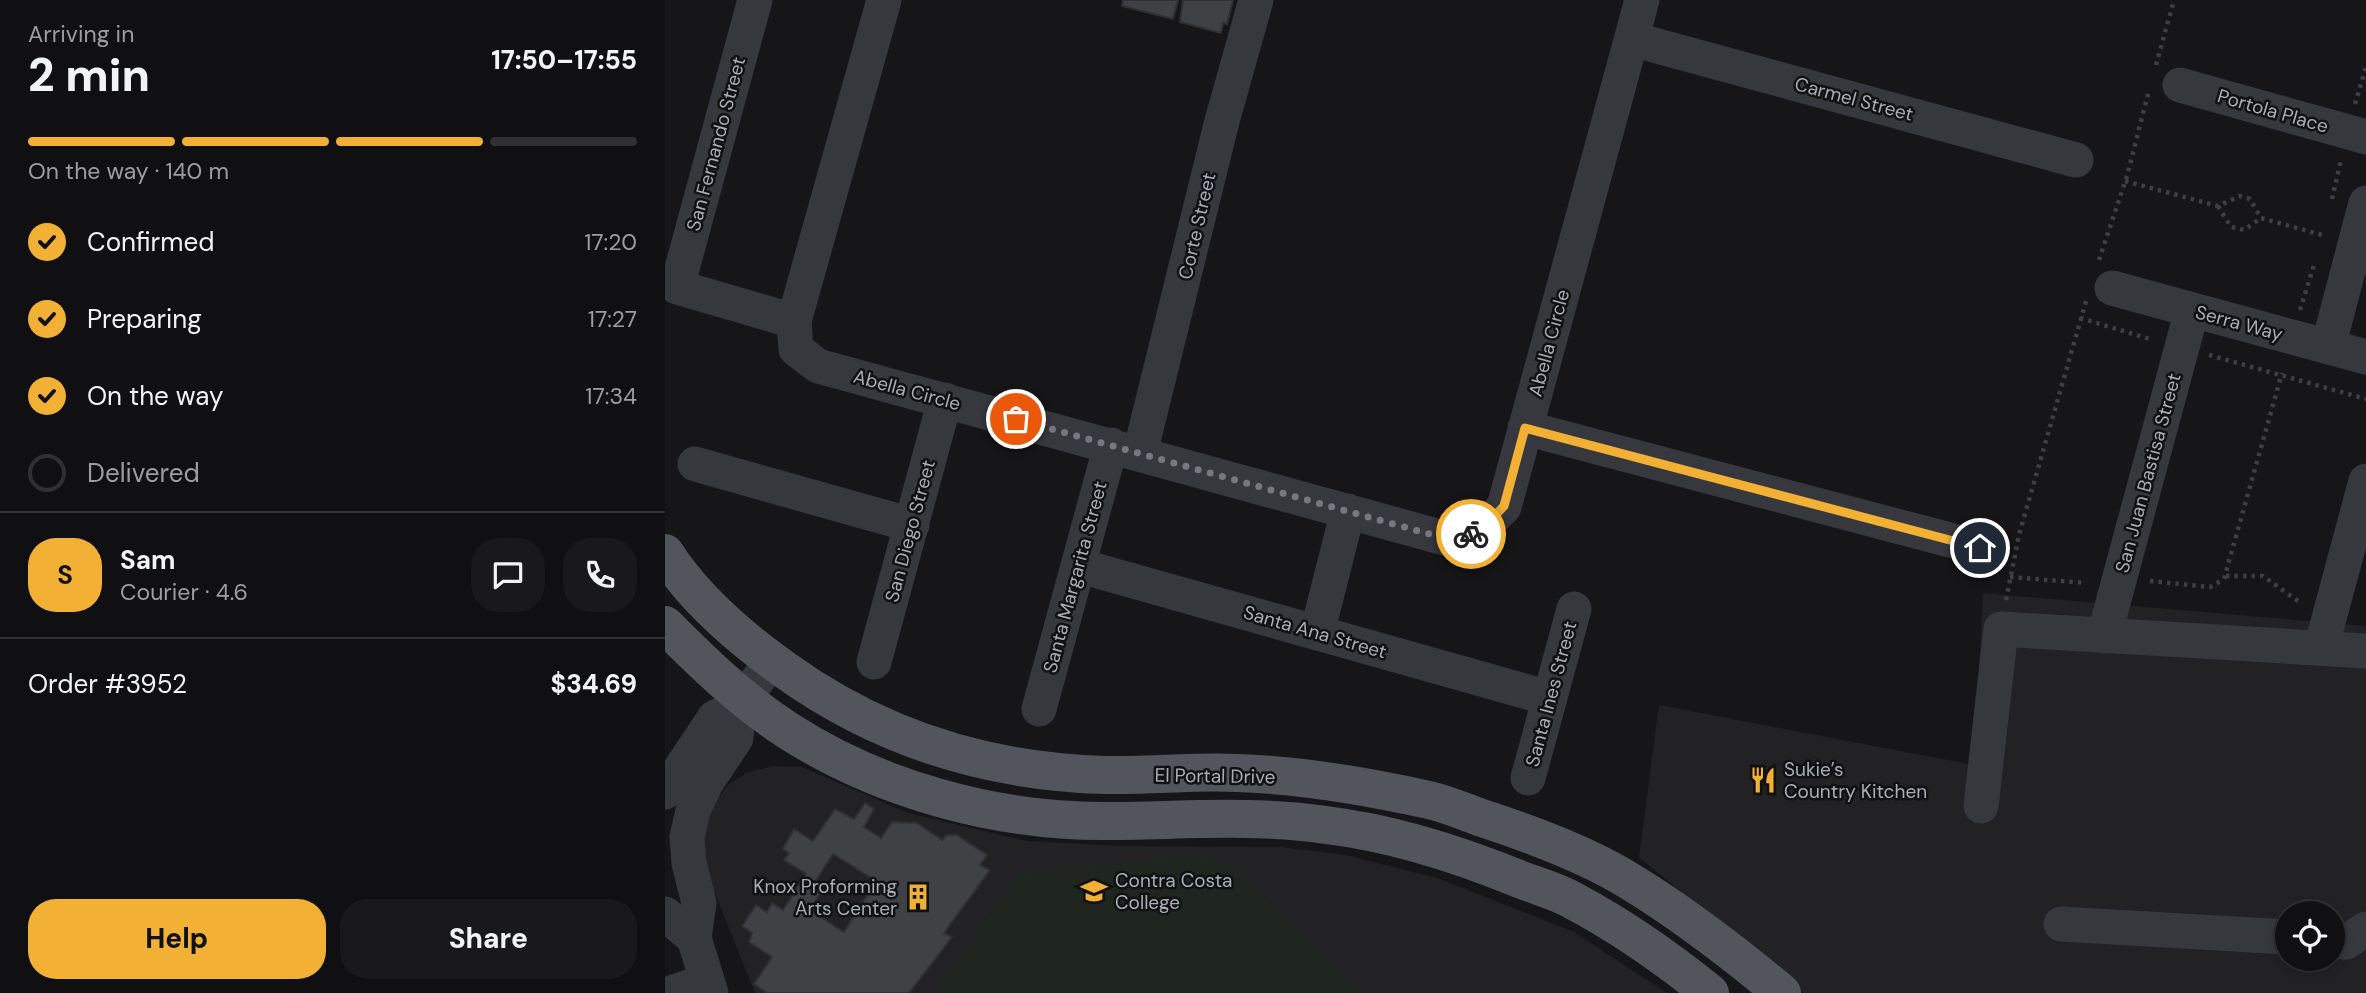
<!DOCTYPE html>
<html lang="en">
<head>
<meta charset="utf-8">
<style>
  body { margin:0; font-family:"DM Sans",sans-serif; background:#19191b; color:#f1f3f6; height:100vh; display:flex; flex-direction:column; font-size:26px; white-space:nowrap }
  * { box-sizing:border-box; margin:0 }
  p { font-size:23px; color:#9c9d9f }
  .icon { flex:none; width:38px; height:38px; fill:none; stroke:currentColor; stroke-width:2; stroke-linecap:round; stroke-linejoin:round }
  .map { position:relative; flex:1; overflow:hidden }
  .details { display:flex; flex-direction:column; background:#101012; width:665px }
  .details>* { flex:none }
  .controls { position:absolute; left:1610px; top:901px; display:grid; gap:14px }
  .controls a { display:grid; place-items:center; width:70px; height:70px; border-radius:50%; background:#101012; box-shadow:0 4px 10px #0003,0 0 0 2px #303032; font-size:35px }
  .pin { position:absolute; display:grid; place-items:center; width:60px; height:60px; color:#fff; margin:-30px; border:4px solid #fff; border-radius:50%; box-shadow:0 2px 7px #0007 }
  .courier { position:absolute; display:grid; place-items:center; width:70px; height:70px; margin:-35px; border:5px solid #f2b134; border-radius:50%; background:#fff; color:#222; box-shadow:0 2px 9px #0007 }
  .headline em { font-style:normal; font-weight:800 }
  .headline div { display:flex; flex-direction:column-reverse }
  .headline { display:flex; align-items:center; justify-content:space-between; height:119px; padding:0 28px }
  h1 { font-size:46px; font-weight:800; line-height:52px }
  .bar { display:grid; grid-template-columns:repeat(4,1fr); gap:10px 7px; align-content:center; height:84px; padding:0 28px }
  .bar i { height:9px; border-radius:5px; background:#303032 }
  .bar .active { background:#f2b134 }
  .bar p { grid-column:span 4 }
  .line { display:flex; align-items:center; gap:18px; padding:0 28px; border-top:2px solid #303032 }
  .line div { flex:1 }
  .round { display:grid; place-items:center; flex:none; width:74px; height:74px; border-radius:28px; background:#19191b }
  ol { padding:0 28px; list-style:none }
  li { display:flex; align-items:center; gap:21px; height:77px }
  li p { margin-inline-start:auto }
  li .icon { padding:7px; border-radius:50%; background:#f2b134; color:#111; stroke-width:4 }
  li:last-child { color:#9c9d9f }
  li i { width:38px; height:38px; border:4px solid #303032; border-radius:50% }
  .button { display:flex; gap:14px; margin-top:auto; padding:14px 28px }
  .button a { flex:1; height:80px; border-radius:28px; background:#f2b134; color:#111; font-size:28px; font-weight:800; line-height:80px; text-align:center }
  .button a+a { background:#19191b; color:#f1f3f6 }
  main { display:flex; flex:1; min-height:0 }
  .map>svg:first-child { display:block }
  .built { fill:#222225; fill-rule:evenodd }
  .green { fill:#1e261f }
  .building { fill:#404145; stroke:#303034; stroke-width:2; fill-rule:evenodd }
  .lines { fill:none; stroke-linecap:round; stroke-linejoin:round }
  .path { stroke:#3d3f44; stroke-width:4.5; stroke-dasharray:3.5 5; stroke-linecap:butt }
  .minor { stroke:#37383d; stroke-width:35 }
  .major { stroke:#53555c; stroke-width:38 }
  .done { stroke:#757880; stroke-width:7; stroke-dasharray:0 12.6 }
  .route { stroke:#f2b134; stroke-width:9 }
  .labels { text-anchor:middle; dominant-baseline:central; stroke-width:5; stroke-linejoin:round; paint-order:stroke }
  .street-label { font-size:19px; fill:#a8adb8; stroke:#111113 }
  .poi-label { font-size:19px; fill:#a8adb8; stroke:#111113; text-anchor:start }
</style>
</head>
<body>
<main>
<section class="details">
<div class="headline"><div><h1>2 min</h1><p>Arriving in</p></div><em>17:50–17:55</em></div>
<div class="bar"><i class="active"></i><i class="active"></i><i class="active"></i><i></i><p>On the way · 140 m</p></div>
<ol>
<li><svg class="icon" aria-label="check" viewBox="0 0 24 24"><path d="M5 12l5 5 9-10"/></svg>Confirmed<p>17:20</p></li>
<li><svg class="icon" aria-label="check" viewBox="0 0 24 24"><path d="M5 12l5 5 9-10"/></svg>Preparing<p>17:27</p></li>
<li><svg class="icon" aria-label="check" viewBox="0 0 24 24"><path d="M5 12l5 5 9-10"/></svg>On the way<p>17:34</p></li>
<li><i></i>Delivered</li>
</ol>
<div class="line" style="height:126px"><b class="round" style="background:#f2b134;color:#111">S</b><div><b>Sam</b><p>Courier · 4.6</p></div><a class="round"><svg class="icon" aria-label="chat" viewBox="0 0 24 24"><path d="M4 5h16v11H9l-5 4z"/></svg></a><a class="round"><svg class="icon" aria-label="phone" viewBox="0 0 24 24"><path d="M5 4h4l2 5-3 2q2 4 5 5l2-3 5 2v4C11 20 4 13 5 4z"/></svg></a></div>
<div class="line" style="height:91px"><div>Order #3952</div><b>$34.69</b></div>
<div class="button"><a>Help</a><a>Share</a></div>
</section>
<div class="map">
<svg width="1701" height="993" viewBox="0 0 1701 993">
  <rect width="100%" height="100%" fill="#161618"/>
  <path class="built" d="M1318 593 1701 626V993H1138L974 857 994 705 1309 765ZM1622 914H1668V959H1622Z
    M108 766 137 767 243 813 362 841 456 846 615 847 681 855 772 878 909 932 1002 993H90L40 868 36 835 44 811 63 785 83 772Z"/>
  <path class="green" d="M523 854 547 858 573 871 692 993H272L353 874Z"/>
  <path class="building" d="M458 0H513L508 19 457 6Z
    M518 0H568L562 24 558 23 556 33 515 22Z
    M200 803 209 809 199 827 216 838 227 822 252 823 277 840 282 835H292L322 855 315 865 325 870 279 933 287 937 244 993H102L89 984 107 957 84 942 87 933 77 926 91 905 102 912 107 903 118 910 141 874 119 860 124 853 118 849 129 829 148 841 170 809 189 819ZM168 854 211 881 179 932 145 910 157 891 148 885Z"/>
  <g class="lines">
    <path class="path" d="M1491 65 1509 0
      M1690 104 1701 67
      M1460 181 1553 206 1575 196 1585 199 1596 218 1657 235
      M1667 199 1676 160
      M1553 206 1566 227 1579 230 1596 218
      M1434 260 1462 176 1484 90
      M1635 310 1649 265
      M1415 318 1488 340
      M1544 355 1701 399
      M1561 576H1598L1637 604
      M1345 577 1421 583
      M1485 581 1545 587 1559 579 1617 373
      M1341 600 1354 535 1421 301"/>
    <path class="minor" d="M90 0 12 287 129 321
      M219 0 129 321 131 349 153 366 779 538 812 534 839 507 977 0
      M967 39 1411 160
      M1515 85 1701 137
      M1447 288 1701 357
      M1663 347 1701 203
      M860 428 1315 548
      M475 453 557 121 591 0
      M30 464 247 525
      M415 566 884 698
      M652 633 683 511
      M1439 636 1527 310
      M1656 648 1701 481
      M209 662 280 400
      M374 709 446 445
      M863 778 909 609
      M0 792 50 717 73 708 106 661
      M1316 806 1336 629 1701 651
      M0 914 29 938
      M1396 924 1622 937
      M1668 941 1681 942 1701 929
      M6 993 41 981
      M46 993 29 938 34 903 24 863 22 837 28 811 41 783 71 738 73 708"/>
    <path class="major" d="M0 553C30 600 75 638 120 670 216 739 324 772 441 775 485 776 529 771 572 773 637 775 701 786 764 800 782 804 800 812 817 818 866 834 923 855 966 882 1020 915 1069 953 1117 993
      M0 625C38 663 76 700 122 730 213 789 329 821 438 821 513 821 586 814 661 825 727 833 793 854 854 879 872 886 891 891 907 900 956 926 1003 959 1045 993"/>
  </g>
  <g class="lines">
    <path class="done" d="M351 419 779 538 806 534"/>
    <path class="route" d="M806 534H813L839 506 860 428 1315 548"/>
  </g>
  <defs>
    <g id="restaurant-bare" transform="scale(2.1)"><path d="M-5-6h1v4h1v-4h1v4h1v-4h1v5L-1.5 .5V6h-2V.5L-5-1ZM5-6V6H3V1.5H1.5Q1.5-4 5-6Z" fill="#f2b134" stroke="#111113" stroke-width="2.5" paint-order="stroke"/></g>
    <g id="university-bare" transform="scale(2.1)"><path d="M0-5L7-2L0 1L-7-2ZM-4 1L0 2.5L4 1V4Q0 6-4 4Z" fill="#f2b134" stroke="#111113" stroke-width="2.5" paint-order="stroke"/></g>
    <g id="building-bare" transform="scale(2.1)"><path d="M-4-6H4V6H1V3H-1V6H-4ZM-2.5-4.3h1.7v1.8h-1.7ZM.8-4.3h1.7v1.8H.8ZM-2.5-1h1.7V.8h-1.7ZM.8-1h1.7V.8H.8Z" fill="#f2b134" stroke="#111113" stroke-width="2.5" paint-order="stroke"/></g>
  </defs>
  <g fill-rule="evenodd">
    <use href="#restaurant-bare" x="1098" y="780"/>
    <use href="#university-bare" x="429" y="891"/>
    <use href="#building-bare" x="253" y="897"/>
  </g>
  <g class="labels">
    <g class="street-label">
      <text transform="translate(1189 99) rotate(15)">Carmel Street</text>
      <text transform="translate(1608 111) rotate(16)">Portola Place</text>
      <text transform="translate(51 144) rotate(-75)">San Fernando Street</text>
      <text transform="translate(532 226) rotate(-77)">Corte Street</text>
      <text transform="translate(1574 323) rotate(15)">Serra Way</text>
      <text transform="translate(884 343) rotate(-75)">Abella Circle</text>
      <text transform="translate(242 390) rotate(15)">Abella Circle</text>
      <text transform="translate(1483 473) rotate(-75)">San Juan Bastisa Street</text>
      <text transform="translate(245 531) rotate(-75)">San Diego Street</text>
      <text transform="translate(410 577) rotate(-75)">Santa Margarita Street</text>
      <text transform="translate(650 632) rotate(16)">Santa Ana Street</text>
      <text transform="translate(886 694) rotate(-75)">Santa Ines Street</text>
      <text transform="translate(550 776) rotate(1)">El Portal Drive</text>
    </g>
    <g class="poi-label">
      <text x="1119" y="769">Sukie’s<tspan x="1119" dy="22">Country Kitchen</tspan></text>
      <text x="450" y="880">Contra Costa<tspan x="450" dy="22">College</tspan></text>
      <text x="232" y="886" text-anchor="end">Knox Proforming<tspan x="232" dy="22">Arts Center</tspan></text>
    </g>
  </g>
</svg>
<div class="controls">
<a><svg class="icon" aria-label="locate" viewBox="0 0 24 24"><circle cx="12" cy="12" r="6"/><path d="M12 2v4M12 18v4M2 12h4M18 12h4"/></svg></a>
</div>
<div class="pin" style="left:351px;top:419px;background:#ea580c"><svg class="icon" aria-label="bag" viewBox="0 0 24 24"><path d="M5 8h14l-1 12H6zM9 8a3 3 0 0 1 6 0"/></svg></div>
<div class="pin" style="left:1315px;top:548px;background:#1f2937"><svg class="icon" aria-label="home" viewBox="0 0 24 24"><path d="M3 11l9-7 9 7M6 9v11h12V9"/></svg></div>
<div class="courier" style="left:806px;top:534px"><svg class="icon" aria-label="bike" viewBox="0 0 24 24"><circle cx="6" cy="16" r="4"/><circle cx="18" cy="16" r="4"/><path d="M6 16l4-8h5l3 8M10 8l3 8H6M13 5h3"/></svg></div>
</div>
</main>
</body>
</html>
